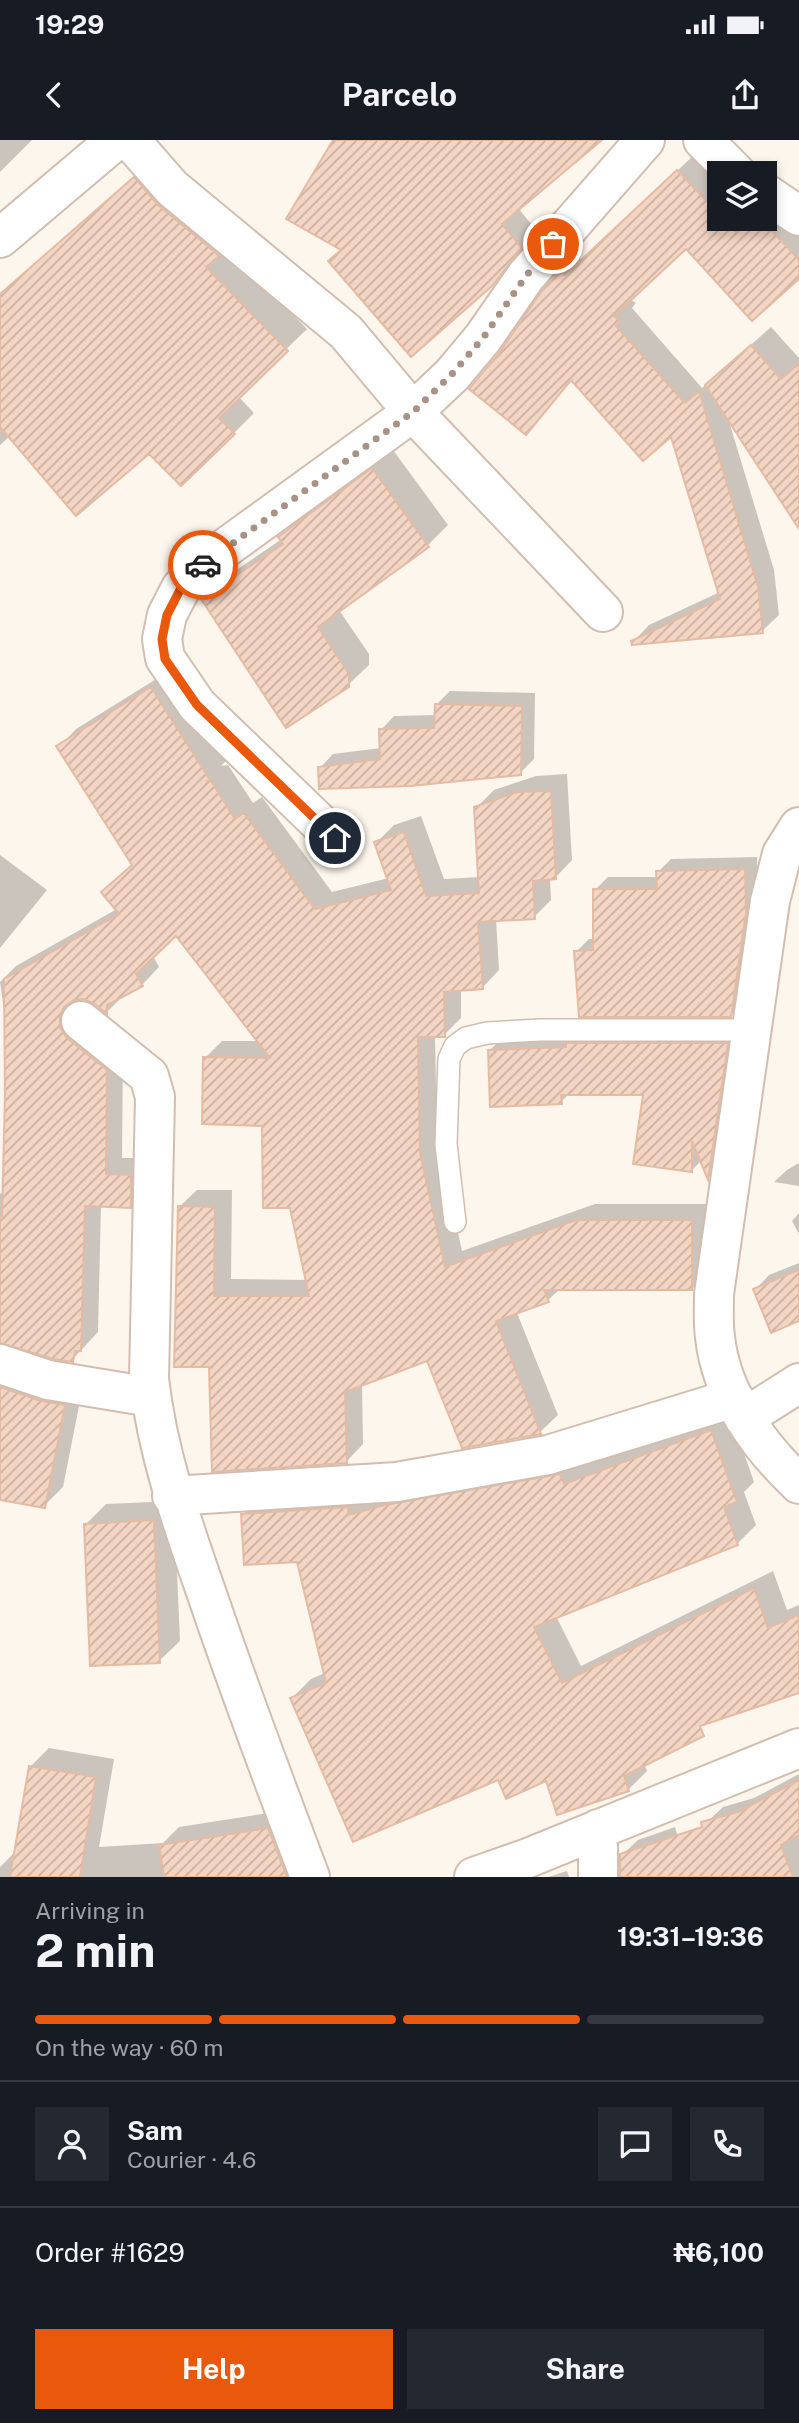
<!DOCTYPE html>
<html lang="en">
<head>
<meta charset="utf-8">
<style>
  body { margin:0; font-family:"Public Sans",sans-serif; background:#242831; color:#f1f3f6; height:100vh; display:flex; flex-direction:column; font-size:26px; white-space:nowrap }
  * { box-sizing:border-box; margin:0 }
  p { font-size:23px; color:#9ea1a6 }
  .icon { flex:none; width:38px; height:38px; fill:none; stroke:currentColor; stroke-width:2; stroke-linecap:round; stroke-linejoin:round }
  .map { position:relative; height:1737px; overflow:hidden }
  .details { display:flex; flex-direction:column; background:#171b24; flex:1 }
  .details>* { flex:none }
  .tools { position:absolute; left:707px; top:21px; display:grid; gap:14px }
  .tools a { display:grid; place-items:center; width:70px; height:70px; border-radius:0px; background:#171b24; box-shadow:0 4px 10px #0003; font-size:35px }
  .pin { position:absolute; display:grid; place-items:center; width:60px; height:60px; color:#fff; margin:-30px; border:4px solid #fff; border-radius:50%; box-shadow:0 2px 7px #0007 }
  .courier { position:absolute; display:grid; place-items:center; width:70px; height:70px; margin:-35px; border:5px solid #ea580c; border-radius:50%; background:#fff; color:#222; box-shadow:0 2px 9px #0007 }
  .summary em { font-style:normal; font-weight:700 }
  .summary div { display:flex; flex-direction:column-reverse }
  .summary { display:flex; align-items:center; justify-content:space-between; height:119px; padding:0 35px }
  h1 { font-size:46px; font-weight:700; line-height:52px }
  .bar { display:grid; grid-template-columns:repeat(4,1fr); gap:10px 7px; align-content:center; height:84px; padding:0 35px }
  .bar i { height:9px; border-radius:5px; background:#363941 }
  .bar .active { background:#ea580c }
  .bar p { grid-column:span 4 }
  .line { display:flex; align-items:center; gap:18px; padding:0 35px; border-top:2px solid #363941 }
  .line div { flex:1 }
  .round { display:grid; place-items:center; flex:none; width:74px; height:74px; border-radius:0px; background:#242831 }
  .button { display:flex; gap:14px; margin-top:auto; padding:14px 35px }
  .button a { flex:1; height:80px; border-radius:0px; background:#ea580c; color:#fff; font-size:28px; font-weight:700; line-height:80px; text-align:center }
  .button a+a { background:#242831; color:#f1f3f6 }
  .status { display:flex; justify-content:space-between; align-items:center; height:49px; padding:0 35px; background:#171b24; direction:ltr }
  .status svg { height:19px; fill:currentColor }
  header { display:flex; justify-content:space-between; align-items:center; height:91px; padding:0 35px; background:#171b24; font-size:32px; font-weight:700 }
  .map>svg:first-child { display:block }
  .shadow { fill:#0003 }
  .building { fill:url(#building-hatch); stroke:#e6bba3; stroke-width:2 }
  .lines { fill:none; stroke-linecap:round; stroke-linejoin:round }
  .service-casing { stroke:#d1beb0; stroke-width:24 }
  .minor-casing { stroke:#d1beb0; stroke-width:42 }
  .service { stroke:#fff; stroke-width:21 }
  .minor { stroke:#fff; stroke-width:38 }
  .done { stroke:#a89285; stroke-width:7; stroke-dasharray:0 12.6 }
  .route { stroke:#ea580c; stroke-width:9 }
</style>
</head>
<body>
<div class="status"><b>19:29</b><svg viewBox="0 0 49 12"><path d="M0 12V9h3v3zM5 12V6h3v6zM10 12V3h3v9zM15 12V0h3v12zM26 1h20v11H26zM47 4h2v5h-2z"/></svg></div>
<header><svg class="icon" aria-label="back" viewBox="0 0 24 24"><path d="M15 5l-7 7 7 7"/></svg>Parcelo<svg class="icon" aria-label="share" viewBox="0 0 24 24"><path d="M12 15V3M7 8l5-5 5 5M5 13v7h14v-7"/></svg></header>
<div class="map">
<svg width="799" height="1737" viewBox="0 0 799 1737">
  <defs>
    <pattern id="building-hatch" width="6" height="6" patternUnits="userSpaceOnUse" patternTransform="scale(1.75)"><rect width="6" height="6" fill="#f3d5c3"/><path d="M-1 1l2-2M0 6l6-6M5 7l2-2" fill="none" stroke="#cab0a1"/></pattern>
  </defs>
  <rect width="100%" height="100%" fill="#fdf6ec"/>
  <path class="shadow" d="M0 0H32L0 32Z
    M335 0H600L518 68 537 91 508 128 491 145 342 109Z
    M694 15 719 41V79H765V69L799 86V137L686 106 630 159 636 163 632 168 702 248 771 187 799 218V386L728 278 774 430 779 475 762 491 633 502 649 485 720 452 671 294 573 239 525 293 501 213 561 132 577 116 582 120Z
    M155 18 226 107 307 189 238 256 254 273 234 293 150 312 10 296 0 305V195L9 149Z
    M393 310 448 385 428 405 339 470 369 514V525L348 545 203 459 223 439 282 399 280 397 300 377Z
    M169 531 226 621 221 626 228 625 253 663 262 657 332 752 389 738 376 703 394 685 421 676 444 739 480 737 476 668 494 650 536 636 567 634 572 720 555 738H550L551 760 534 777 496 779 499 830 482 848 461 849V878L444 895H435L437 995 462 1111 595 1064H709V1131L692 1149H560L548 1160 517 1173 558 1275 540 1292 463 1306 428 1219 362 1244 363 1304 346 1322 211 1225 179 1067 197 1050H232L231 1139 307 1140 291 1066 264 984 205 918 222 901H259L176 794 153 816 159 827 142 845 124 855 107 872 96 862 84 858H76L77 870 123 912 122 1018H148L147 1048 130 1066 101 1065 98 1192 72 1220 0 1182V1053L4 1055 6 886 0 842 16 826 117 769 103 752 133 724 59 607 76 589Z
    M450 551 535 553 534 619 520 633 320 628 333 614 381 608V590L394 576 436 575V565Z
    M0 715 47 750 0 808Z
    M757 717 758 758 744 862 731 875 576 812 589 799H595V750L608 737H658V732L671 719Z
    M744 886 725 1020 709 1037 702 1020 692 1030 645 953H570L561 962 490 910 508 893Z
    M799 1023V1046L774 1042 787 1030Z
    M799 1073V1094L792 1081Z
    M799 1123V1180L755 1150 769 1135Z
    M26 1231 83 1246 63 1347 44 1366 0 1358V1264L7 1250Z
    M730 1273 754 1342 744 1352 756 1385 737 1404 556 1476 581 1526 773 1431 787 1470 799 1465V1551L653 1598 643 1621 647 1631 628 1650 547 1639 499 1638 292 1558 311 1539 325 1533 299 1420 243 1374 262 1355 579 1316 583 1326Z
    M174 1361 180 1501 159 1521 86 1384 106 1364Z
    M49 1608 114 1619 99 1707 163 1703 179 1687 287 1670 305 1737H0V1727L23 1704 30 1627Z
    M799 1634V1737H731L708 1681 723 1667 754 1658Z
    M675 1687 690 1737H631L623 1714 638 1700Z
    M567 1731 569 1737H548Z"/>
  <path class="building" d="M333 0H602L502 84 522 108 492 146 411 217 328 121 341 110 286 79Z
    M677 30 719 74V79H724L737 93 753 79H761L799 120V139L752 181 686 109 614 176 620 181 616 186 685 263 699 251 758 447 763 493 632 505 631 501 720 459 671 297 643 321 571 240 526 295 469 249 500 212 543 149 560 131 565 135Z
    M134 37 158 65 216 113 219 116 206 127 288 211 219 278 235 294 181 346 149 314 76 376 0 287V154Z
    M751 205 781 239 799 224V389L705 245Z
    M372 328 429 407 318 487 349 534V547L286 588 201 459 283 404 278 397Z
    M151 547 210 640 206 642 211 641 235 679 244 673 315 769 391 750 374 702 404 692 426 756 479 753 474 667 517 652 551 651 556 739 533 741 535 779 478 782 483 849 444 852 445 897H418L420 1013 445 1127 576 1080H692V1150H544L549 1162 496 1181 541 1294 462 1308 427 1221 345 1252 347 1323 212 1332 209 1227H174L178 1066 215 1067 214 1156H309L290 1068H263L262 986 202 984 203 917 270 918 176 796 136 834 143 846 107 865V874L95 864 84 859 74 860 64 867 60 877V888L67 898 107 930 106 1034 131 1035V1068L85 1066 81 1211H75L73 1222 53 1219 0 1203V1075L2 1076 5 955 4 839 119 774 101 752 132 725 56 606Z
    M435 564 522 566 521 635 410 646 319 649 318 627 380 619 379 589 434 588Z
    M745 729 746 772 731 877H579L574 811 593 810V749H657L656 731Z
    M566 903H728L708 1040 692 1001V1032L633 1024 643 955H561L562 964 490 967 488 910 566 907Z
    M799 1130V1181L771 1193 753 1149Z
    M0 1247 41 1261 65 1265 45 1368 0 1360Z
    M711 1290 737 1362 724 1367 738 1405 534 1487 562 1543 754 1448 768 1488 799 1475V1553L700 1586 704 1596 624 1636 629 1651 557 1675 546 1641 506 1659 498 1640 353 1702 290 1558 326 1543 297 1422 244 1425 241 1374 348 1367V1375L385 1365 560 1334 564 1344Z
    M154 1380 160 1523 90 1526 84 1384Z
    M29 1626 96 1637 80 1737H10Z
    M799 1640V1695L781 1705 793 1737H620V1714L702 1687 701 1682 738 1672Z
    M268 1688 287 1737H164L159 1705Z"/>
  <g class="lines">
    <g class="service-casing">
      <path id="service" d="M455 1082 446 1004 449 919 455 906 466 898 487 893 540 890H753"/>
    </g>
    <g class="minor-casing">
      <path id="minor" d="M130 0 172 48 346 192 413 272 603 472
        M703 0 736 33
        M765 53 799 76
        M0 98 116 0
        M799 687 782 714 770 761 714 1154C714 1168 713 1183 715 1197 721 1254 758 1305 799 1344
        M335 698 197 565 165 518 162 499 167 475 181 448 206 422 413 272 452 235 483 198 526 136 645 0
        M81 881 149 936 155 957 149 1239C158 1318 185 1391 211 1466 242 1557 276 1647 310 1737
        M0 1224 48 1240 151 1257
        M744 1278 799 1243
        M172 1356 397 1342 548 1315 734 1258
        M598 1689V1737
        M474 1737 528 1718 799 1608"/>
    </g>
    <use href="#service" class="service"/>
    <use href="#minor" class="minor"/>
  </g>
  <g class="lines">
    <path class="done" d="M203 425 413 272 452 234 483 198 526 136 553 104"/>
    <path class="route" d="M203 425 181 448 167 475 162 499 165 519 197 565 335 698"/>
  </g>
</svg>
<div class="tools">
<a><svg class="icon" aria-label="layers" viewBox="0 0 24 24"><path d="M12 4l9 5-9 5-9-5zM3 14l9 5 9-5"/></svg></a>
</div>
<div class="pin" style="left:553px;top:104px;background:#ea580c"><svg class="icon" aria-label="bag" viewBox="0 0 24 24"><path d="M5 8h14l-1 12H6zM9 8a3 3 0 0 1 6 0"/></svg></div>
<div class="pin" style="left:335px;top:698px;background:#1f2937"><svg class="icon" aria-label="home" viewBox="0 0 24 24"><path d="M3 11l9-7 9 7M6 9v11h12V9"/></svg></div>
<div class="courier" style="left:203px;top:425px"><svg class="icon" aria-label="car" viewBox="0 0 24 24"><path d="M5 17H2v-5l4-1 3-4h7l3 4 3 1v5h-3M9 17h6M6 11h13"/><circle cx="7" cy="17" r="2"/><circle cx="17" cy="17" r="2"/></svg></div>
</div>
<section class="details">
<div class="summary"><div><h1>2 min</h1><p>Arriving in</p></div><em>19:31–19:36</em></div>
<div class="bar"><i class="active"></i><i class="active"></i><i class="active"></i><i></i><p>On the way · 60 m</p></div>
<div class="line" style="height:126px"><a class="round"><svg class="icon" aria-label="person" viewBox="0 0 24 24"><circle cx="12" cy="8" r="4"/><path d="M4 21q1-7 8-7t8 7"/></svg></a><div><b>Sam</b><p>Courier · 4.6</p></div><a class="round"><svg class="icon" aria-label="chat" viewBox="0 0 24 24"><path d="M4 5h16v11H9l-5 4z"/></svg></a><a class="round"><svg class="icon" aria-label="phone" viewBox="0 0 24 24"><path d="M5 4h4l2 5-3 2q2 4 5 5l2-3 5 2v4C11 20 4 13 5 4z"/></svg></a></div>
<div class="line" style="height:91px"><div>Order #1629</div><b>₦6,100</b></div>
<div class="button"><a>Help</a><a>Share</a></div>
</section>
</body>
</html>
